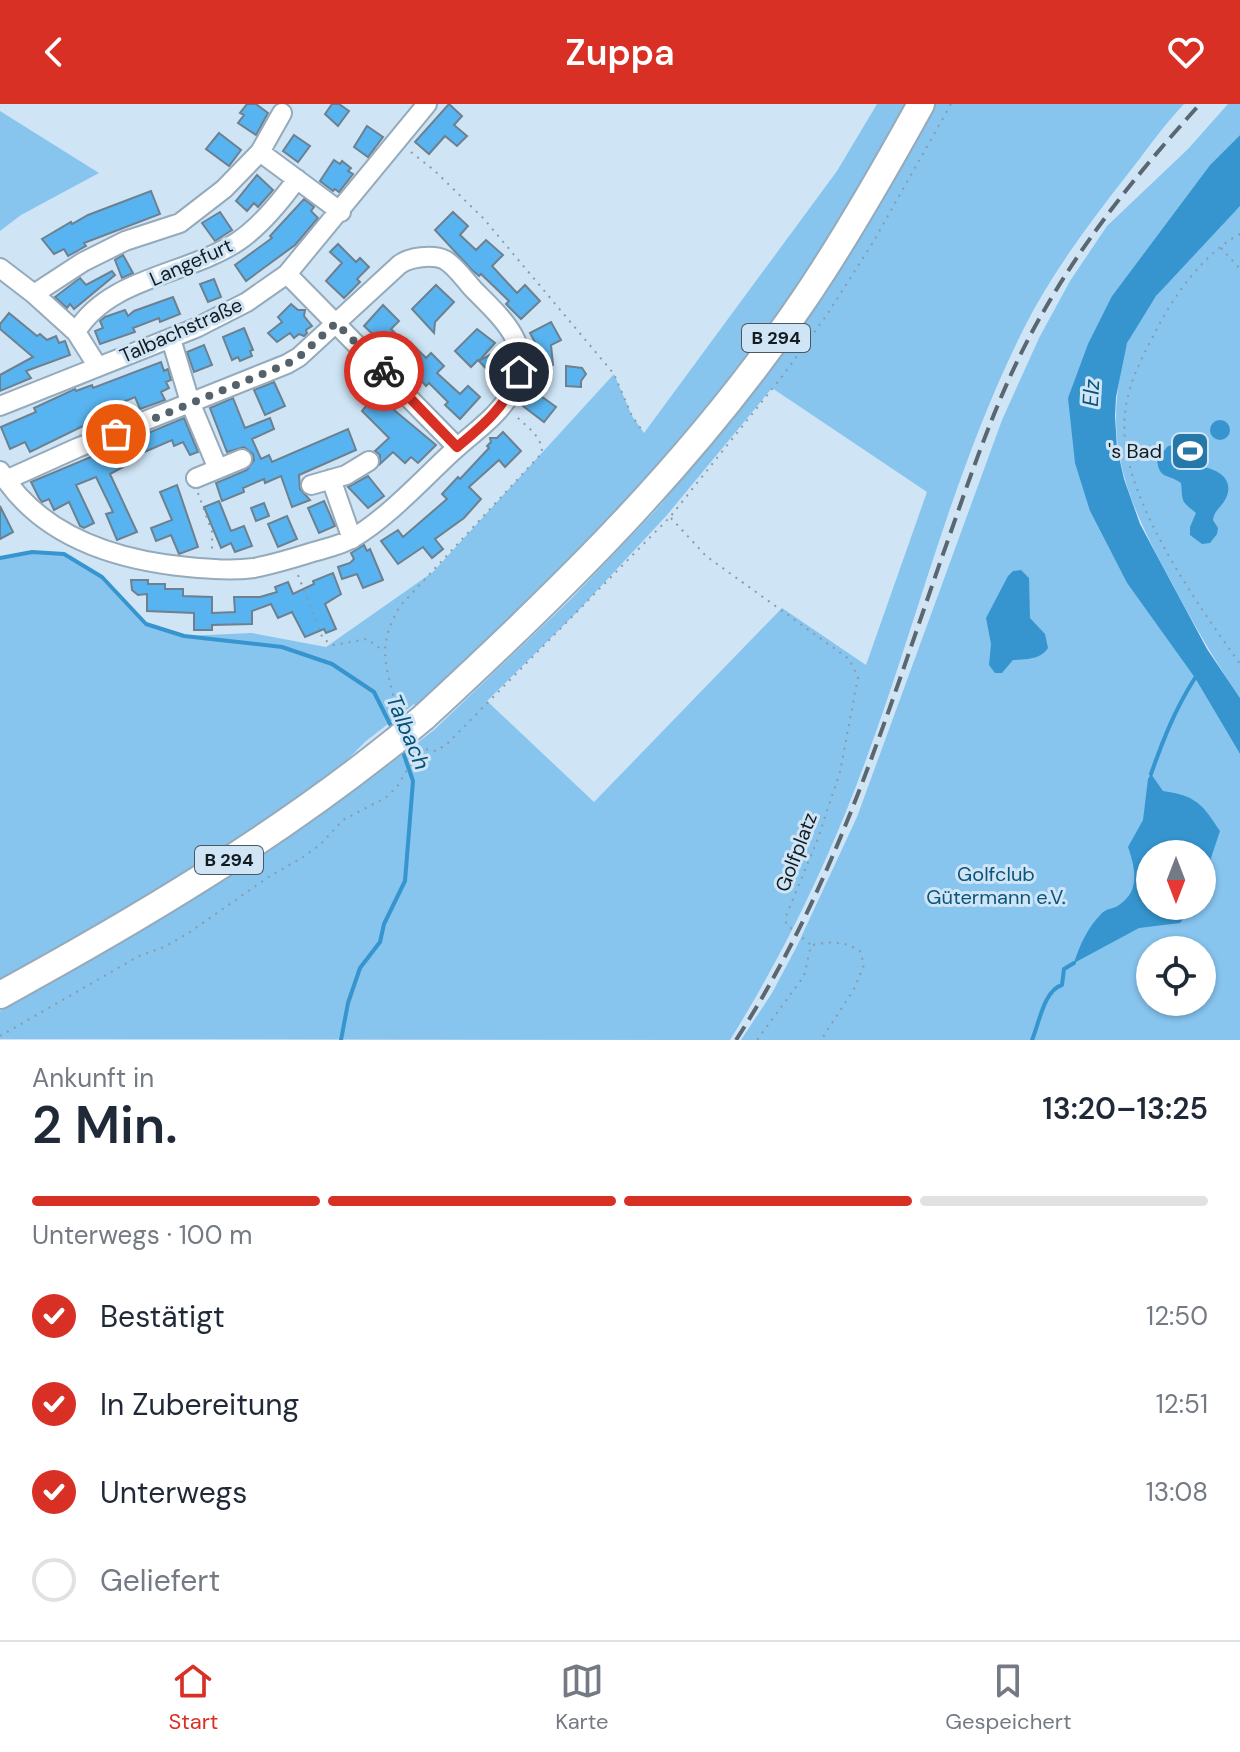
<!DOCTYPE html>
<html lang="de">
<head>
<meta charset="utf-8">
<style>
  body { margin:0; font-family:"DM Sans",sans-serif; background:#f6f6f7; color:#1f2937; height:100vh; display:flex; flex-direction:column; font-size:30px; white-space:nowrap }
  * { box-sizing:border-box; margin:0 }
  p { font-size:26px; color:#747a83 }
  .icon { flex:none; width:44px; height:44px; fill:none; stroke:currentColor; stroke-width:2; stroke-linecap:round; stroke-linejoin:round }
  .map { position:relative; height:936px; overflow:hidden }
  .sheet { display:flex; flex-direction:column; background:#fff; flex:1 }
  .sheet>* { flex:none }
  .needle { width:52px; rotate:180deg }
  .controls { position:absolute; left:1136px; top:736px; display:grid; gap:16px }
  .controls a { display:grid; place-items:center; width:80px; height:80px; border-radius:50%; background:#fff; box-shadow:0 2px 6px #0004; font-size:40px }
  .pin { position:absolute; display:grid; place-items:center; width:68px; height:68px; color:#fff; margin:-34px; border:4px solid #fff; border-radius:50%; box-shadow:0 2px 8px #0007 }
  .courier { position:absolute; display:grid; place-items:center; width:80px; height:80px; margin:-40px; border:6px solid #d93025; border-radius:50%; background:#fff; color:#222; box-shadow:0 2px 10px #0007 }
  .overview em { font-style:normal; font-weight:600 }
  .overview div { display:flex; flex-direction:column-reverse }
  .overview { display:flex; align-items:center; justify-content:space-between; height:136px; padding:0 32px }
  h1 { font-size:52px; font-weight:600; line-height:60px }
  .bar { display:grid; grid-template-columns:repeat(4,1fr); gap:12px 8px; align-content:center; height:96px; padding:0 32px }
  .bar i { height:10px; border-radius:6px; background:#e0e1e3 }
  .bar .selected { background:#d93025 }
  .bar p { grid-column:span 4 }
  ol { padding:0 32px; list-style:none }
  li { display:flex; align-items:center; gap:24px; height:88px }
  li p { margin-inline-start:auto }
  li .icon { padding:8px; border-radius:50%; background:#d93025; color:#fff; stroke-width:4 }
  li:last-child { color:#747a83 }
  li i { width:44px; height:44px; border:4px solid #e0e1e3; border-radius:50% }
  header { display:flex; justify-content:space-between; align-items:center; height:104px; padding:0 32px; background:#d93025; color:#fff; font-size:36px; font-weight:600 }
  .dock { display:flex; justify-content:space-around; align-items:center; height:112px; border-top:2px solid #e0e1e3; background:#fff; font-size:22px; color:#747a83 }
  .dock a { display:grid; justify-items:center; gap:4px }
  .dock .selected { color:#d93025 }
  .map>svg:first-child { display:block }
  .green { fill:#87c4ee; fill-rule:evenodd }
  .water { fill:#3695cf }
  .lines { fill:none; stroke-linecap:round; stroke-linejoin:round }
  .stream { stroke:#3695cf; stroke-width:4 }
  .building { fill:#58b4f0; stroke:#6c808f; stroke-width:2 }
  .minor-casing { stroke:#95aaba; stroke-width:22 }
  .highway-casing { stroke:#95aaba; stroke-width:30 }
  .path { stroke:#8a9ba7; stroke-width:2; stroke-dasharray:2 6; stroke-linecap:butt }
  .minor { stroke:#fff; stroke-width:18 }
  .highway { stroke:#fff; stroke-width:26 }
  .rail { stroke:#5a6771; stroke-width:4; stroke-dasharray:16 8; stroke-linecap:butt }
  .highway-bridge-casing { stroke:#95aaba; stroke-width:30; stroke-linecap:butt }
  .highway-bridge { stroke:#fff; stroke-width:26 }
  .done { stroke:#55626b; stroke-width:8; stroke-dasharray:0 14.4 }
  .route { stroke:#d93025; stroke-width:10 }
  .labels { text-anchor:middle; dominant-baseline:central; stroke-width:6; stroke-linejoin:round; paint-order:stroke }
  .shield { fill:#cfe5f6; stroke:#4b5860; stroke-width:2 }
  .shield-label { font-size:18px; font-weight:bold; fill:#131b20 }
  .street-label { font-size:20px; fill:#131b20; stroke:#cfe5f6 }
  .poi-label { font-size:20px; fill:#131b20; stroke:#cfe5f6; text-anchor:end }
  .park-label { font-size:20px; fill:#0b547b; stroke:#cfe5f6 }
  .water-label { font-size:22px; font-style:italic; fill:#055178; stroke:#cfe5f6 }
</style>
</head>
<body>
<header><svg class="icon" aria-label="back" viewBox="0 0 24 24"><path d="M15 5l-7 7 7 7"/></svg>Zuppa<svg class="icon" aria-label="heart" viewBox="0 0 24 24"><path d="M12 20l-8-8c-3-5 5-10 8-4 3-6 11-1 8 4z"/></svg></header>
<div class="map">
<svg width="1240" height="936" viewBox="0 0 1240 936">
  <rect width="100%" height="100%" fill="#cfe5f6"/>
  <path class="green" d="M877 0H907C857 88 807 175 746 257 699 321 644 384 589 441 534 498 474 550 417 604L414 600 366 637 344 659 246 731 154 790 0 876V454L32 448 64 450 102 473 146 520 184 532 252 529 326 543 433 468 614 270 632 312 644 329 837 67Z
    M933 0H1184C1163 22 1146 47 1127 71 1088 121 1051 170 1023 226 946 380 910 551 845 710 813 788 775 864 730 936L0 935V907L53 878 268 748 386 663 434 626 570 496 656 406 718 333 858 137ZM772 284 927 388 866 561 782 504 594 698 487 597 577 508 667 411Z
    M1228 0H1240V31L1210 61 1112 192 1090 407 1127 479 1195 574 1240 650V936H741L772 889 797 842 857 713 1002 316 1039 234 1070 177 1107 122 1188 45ZM1150 750H1202V802H1150ZM1150 846H1202V898H1150Z
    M0 7 99 69 21 111 0 127Z
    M1240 102V594C1215 557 1193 519 1172 479 1135 411 1105 352 1120 272 1122 261 1123 247 1128 237 1154 185 1199 141 1240 102Z"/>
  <path class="water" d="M1240 31V102L1156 192 1127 239 1116 293 1115 312 1117 344 1124 375 1140 420 1207 545 1240 594V650L1195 574 1127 479 1090 407 1075 359 1068 294 1088 240 1112 192 1210 61Z
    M1210 326a10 10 0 1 1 20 0a10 10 0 1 1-20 0Z
    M1168 342C1185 340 1186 352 1196 362 1212 363 1236 372 1226 394 1222 403 1214 406 1213 416L1218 424 1217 430 1210 439 1202 440 1190 431V423L1196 409C1180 396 1183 398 1181 379 1167 369 1159 376 1157 355Z
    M1021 466 1029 474 1030 514 1045 530 1048 544C1040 556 1026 555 1013 556L1002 569H995L989 561 991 540 986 514 1008 472 1013 467Z
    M1151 670 1163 687C1197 692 1202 700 1220 727L1202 781V750H1150V802H1194L1180 819 1139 824 1074 859C1080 840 1088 823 1102 809 1107 804 1114 805 1119 801 1141 787 1135 763 1128 743L1143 716 1148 675Z"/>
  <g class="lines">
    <path class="stream" d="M0 454 32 448 64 450 102 473 146 520 184 532 282 543 332 560 374 588 393 626
      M1151 670C1163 636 1175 605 1195 574
      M341 936 348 899 360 864 380 838 384 820 405 777 413 677 402 645
      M1032 936C1039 920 1044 886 1062 881L1064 865 1074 859"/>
  </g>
  <path class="building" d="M247 0H256L268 9 256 31 238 19 244 11 240 9Z
    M332 0H339L349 7 338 22 325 10Z
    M449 0 462 12 454 21 467 32 457 42 445 32 429 50 415 38Z
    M367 22 383 33 368 53 354 43Z
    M219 29 241 46 229 62 206 45Z
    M294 31 310 42 298 58 283 47Z
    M334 56 340 60 342 57 351 64 348 67 353 70 339 88 335 85 333 87 320 77Z
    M257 71 273 86 258 103 254 99 247 107 236 97Z
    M151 87 160 110 84 139 86 142 68 152 64 145 54 150 42 135 71 118 72 120 88 111Z
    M304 95 314 103 311 107 318 114 295 141 246 177 235 161 272 134 270 132Z
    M220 108 232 126 215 137 202 119Z
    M453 108 468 122 460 131 476 146 486 136 503 151 492 162 517 189 525 181 540 197 521 215 506 200 509 197 481 170 479 172 471 165 435 126Z
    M338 140 356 158 360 154 369 163 357 175 360 178 344 194 326 177 342 159 330 148Z
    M123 151 133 169 122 174 115 156Z
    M112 167 115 171 74 205 70 200 67 204 55 193 80 174 86 181Z
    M214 175 221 193 208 198 200 180Z
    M436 181 454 198 435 218 434 229 412 205Z
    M173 193 180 210 160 218 159 214 133 224 135 228 100 240 95 227 103 224 100 217 105 213 125 206 128 212 134 207Z
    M291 200 298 206H305L304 212 312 222 306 226 307 229 304 232 299 230 294 234 290 229 277 238 268 229 282 218 278 213Z
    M383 201 399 217 391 225 407 241 410 238 426 254 431 249 444 262 437 269 460 290 468 282 480 293 460 315 445 301 448 298 429 279 426 282 383 234 380 237 364 222Z
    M9 209 37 232 40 230 47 236 56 232 59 239 65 237 70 251 26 267 31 274 0 287V271L33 253 0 225V220Z
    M551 218 561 236 551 241 553 261 540 263 538 244 530 229Z
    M244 224 253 246 250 247 252 252 240 257 238 253 232 256 223 233Z
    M477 225 495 239 479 257 493 249 508 264 495 274 478 256 471 263 455 247Z
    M204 241 212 261 194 268 187 248Z
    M161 258 164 267 168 265 171 276 166 278 169 284 161 288 165 296 140 305 135 293 109 304 112 313 98 319 99 322 85 328 83 322 30 348 25 338 10 345 1 323 36 308 34 304 75 285 76 287 92 281 93 284Z
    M566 262 582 264 586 270 581 277V283L566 282Z
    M274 278 285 302 265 311 254 286Z
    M534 287 556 303 544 318 523 302Z
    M377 290 386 296 388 294 397 303 394 306 436 341 418 359 411 353 405 359 393 348 380 360V351L375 347 389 334 362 307 366 302 367 294H373Z
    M233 294 245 324 270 314 274 325 252 335 261 355 269 351 272 358 348 325 356 346 299 371 300 385 310 396 292 403 281 372 265 379 264 375 243 384 244 388 222 397 216 379 247 366 254 356 253 350 244 343 227 348 210 304Z
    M184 314 198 348 190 351 183 338 174 342 172 336 121 358 123 363 110 370 137 428 117 436 106 410 113 408 96 373 76 381 94 419 84 424 80 422 69 398 54 406 49 395 42 398 39 394 31 378Z
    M503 328 521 347 505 363 499 356 469 383 481 395 464 414 435 435 443 445 432 454 423 443 398 460 381 437 398 426 403 433 447 395 442 390 458 373 460 375 489 344 487 342 491 338 490 334H497Z
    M368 372 384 392 368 404 348 383Z
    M177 381 198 443 179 450 171 431 156 437 151 424 172 416 160 388Z
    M219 397 231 427 244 422 252 442 235 448 231 439 221 444 204 403Z
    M324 397 335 422 319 429 308 404Z
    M264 399 269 412 256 417 251 404Z
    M0 402 13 428 0 435Z
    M287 412 297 435 278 443 268 420Z
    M364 441 367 447 370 445 383 476 363 484 357 470 342 475 338 463 350 459 354 455 351 449Z
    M333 469 341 490 325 500 336 525 326 529 324 525 305 533 292 508 278 514 271 500 252 507V520L212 521V526H194V509L147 507V490L138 491 132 486 131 476H148V480H165V485H183V492L212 493V509L235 508 234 493H260L277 488 275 483 288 478 293 490 314 480 313 477Z"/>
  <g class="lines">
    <g class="minor-casing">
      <path id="minor" d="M282 9 260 48 341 108
        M0 164 34 190 83 158 125 137 180 119 224 85 260 48
        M287 170 457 343
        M34 190 76 228 98 263
        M76 228C109 173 187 171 237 138 260 123 281 97 297 75
        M171 235 190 298 218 365
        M0 302 196 224 247 198 287 170 427 0
        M0 367C40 432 115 456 188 463 210 465 232 467 254 464 274 460 294 454 313 448 326 444 342 441 353 434 387 414 421 377 450 350 470 331 495 315 510 291 538 246 505 217 475 187 466 178 456 162 445 156 433 150 409 153 399 161L299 253 287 260 77 344 6 376
        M196 374 242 355
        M331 375 352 435
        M311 381 346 371 369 357"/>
    </g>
    <g class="highway-casing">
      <path id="highway" d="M424 613C564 484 695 356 803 197 846 134 884 67 921 0
        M0 891C137 816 273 735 395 637"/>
    </g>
    <path class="path" d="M411 48 435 67 484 115 614 270 632 312 644 329
      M1240 130C1206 148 1178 186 1160 219 1145 248 1128 277 1125 310 1116 388 1197 499 1240 560
      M1221 144 1240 165
      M198 389 212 428V448
      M671 414 706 452 849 555 858 573 840 668 817 737 786 812V820L811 841 804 872 757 936
      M298 471 323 535 334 541 367 535 382 546
      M397 607C387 562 375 545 400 502L542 349C542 332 528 324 517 313
      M418 644 436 647 448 639 670 413 784 270 826 212 872 140 951 0
      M813 841C832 837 844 837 860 847L864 861 854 885 821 936
      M0 932 139 852 164 843 187 830 267 774 303 753 320 741 343 716 385 694 397 683 419 645"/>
    <use href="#minor" class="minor"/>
    <use href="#highway" class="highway"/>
    <path class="rail" d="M736 936C833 787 884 619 942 453 969 377 994 299 1032 228 1079 141 1134 73 1200 0"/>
    <g class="highway-bridge-casing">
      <path id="highway-bridge" d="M395 637 424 613"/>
    </g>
    <use href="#highway-bridge" class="highway-bridge"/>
  </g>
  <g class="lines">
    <path class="done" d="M116 330 287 260 299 253 336 219 384 267"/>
    <path class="route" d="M384 267 457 343C484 321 507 301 519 268"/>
  </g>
  <defs>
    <g id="stadium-square" transform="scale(2)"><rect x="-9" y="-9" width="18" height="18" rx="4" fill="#2678a9" stroke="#cfe5f6"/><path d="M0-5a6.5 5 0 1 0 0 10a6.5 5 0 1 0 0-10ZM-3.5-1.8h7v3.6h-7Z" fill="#fff"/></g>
  </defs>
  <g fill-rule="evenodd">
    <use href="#stadium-square" x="1190" y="347"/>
  </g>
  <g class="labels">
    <g class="shield">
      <rect x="742" y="220" width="68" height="28" rx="6"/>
      <rect x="195" y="742" width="68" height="28" rx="6"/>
    </g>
    <g class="shield-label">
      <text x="776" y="234">B 294</text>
      <text x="229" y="756">B 294</text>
    </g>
    <g class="street-label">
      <text transform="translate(191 158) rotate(-24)">Langefurt</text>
      <text transform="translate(181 226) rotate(-24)">Talbachstraße</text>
      <text transform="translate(796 748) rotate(-69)">Golfplatz</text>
    </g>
    <g class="poi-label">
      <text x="1162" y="347">'s Bad</text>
    </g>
    <g class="park-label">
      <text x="996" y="770">Golfclub<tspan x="996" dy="23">Gütermann e.V.</tspan></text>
    </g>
    <g class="water-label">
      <text transform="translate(1091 289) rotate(-87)">Elz</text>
      <text transform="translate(408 628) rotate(67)">Talbach</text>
    </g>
  </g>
</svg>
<div class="controls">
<a><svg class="needle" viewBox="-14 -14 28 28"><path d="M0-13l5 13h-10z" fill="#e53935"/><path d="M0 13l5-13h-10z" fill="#747a83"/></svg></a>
<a><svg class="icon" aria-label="locate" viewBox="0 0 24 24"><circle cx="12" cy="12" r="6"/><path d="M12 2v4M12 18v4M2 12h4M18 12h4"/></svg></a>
</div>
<div class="pin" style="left:116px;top:330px;background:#ea580c"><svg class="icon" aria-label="bag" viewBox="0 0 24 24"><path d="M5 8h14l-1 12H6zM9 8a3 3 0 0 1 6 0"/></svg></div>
<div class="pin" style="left:519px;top:268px;background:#1f2937"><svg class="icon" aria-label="home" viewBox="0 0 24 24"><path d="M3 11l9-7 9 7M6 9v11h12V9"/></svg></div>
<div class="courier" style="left:384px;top:267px"><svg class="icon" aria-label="bike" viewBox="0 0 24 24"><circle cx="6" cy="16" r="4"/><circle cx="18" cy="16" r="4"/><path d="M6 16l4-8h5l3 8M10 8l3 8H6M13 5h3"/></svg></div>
</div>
<section class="sheet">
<div class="overview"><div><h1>2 Min.</h1><p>Ankunft in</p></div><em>13:20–13:25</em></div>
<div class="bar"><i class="selected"></i><i class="selected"></i><i class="selected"></i><i></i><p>Unterwegs · 100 m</p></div>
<ol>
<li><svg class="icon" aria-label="check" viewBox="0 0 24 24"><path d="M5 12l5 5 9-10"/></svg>Bestätigt<p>12:50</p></li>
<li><svg class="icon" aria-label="check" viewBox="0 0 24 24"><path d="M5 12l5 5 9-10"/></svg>In Zubereitung<p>12:51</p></li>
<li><svg class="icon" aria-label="check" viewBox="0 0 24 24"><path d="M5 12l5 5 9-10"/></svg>Unterwegs<p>13:08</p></li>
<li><i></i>Geliefert</li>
</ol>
</section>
<nav class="dock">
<a class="selected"><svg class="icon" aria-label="home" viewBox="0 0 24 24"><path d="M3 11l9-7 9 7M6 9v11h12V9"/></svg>Start</a>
<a><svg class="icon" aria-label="map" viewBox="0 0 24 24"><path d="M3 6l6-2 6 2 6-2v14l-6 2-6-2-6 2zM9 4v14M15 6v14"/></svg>Karte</a>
<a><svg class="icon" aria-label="saved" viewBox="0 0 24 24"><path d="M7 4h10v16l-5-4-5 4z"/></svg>Gespeichert</a>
</nav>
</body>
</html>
